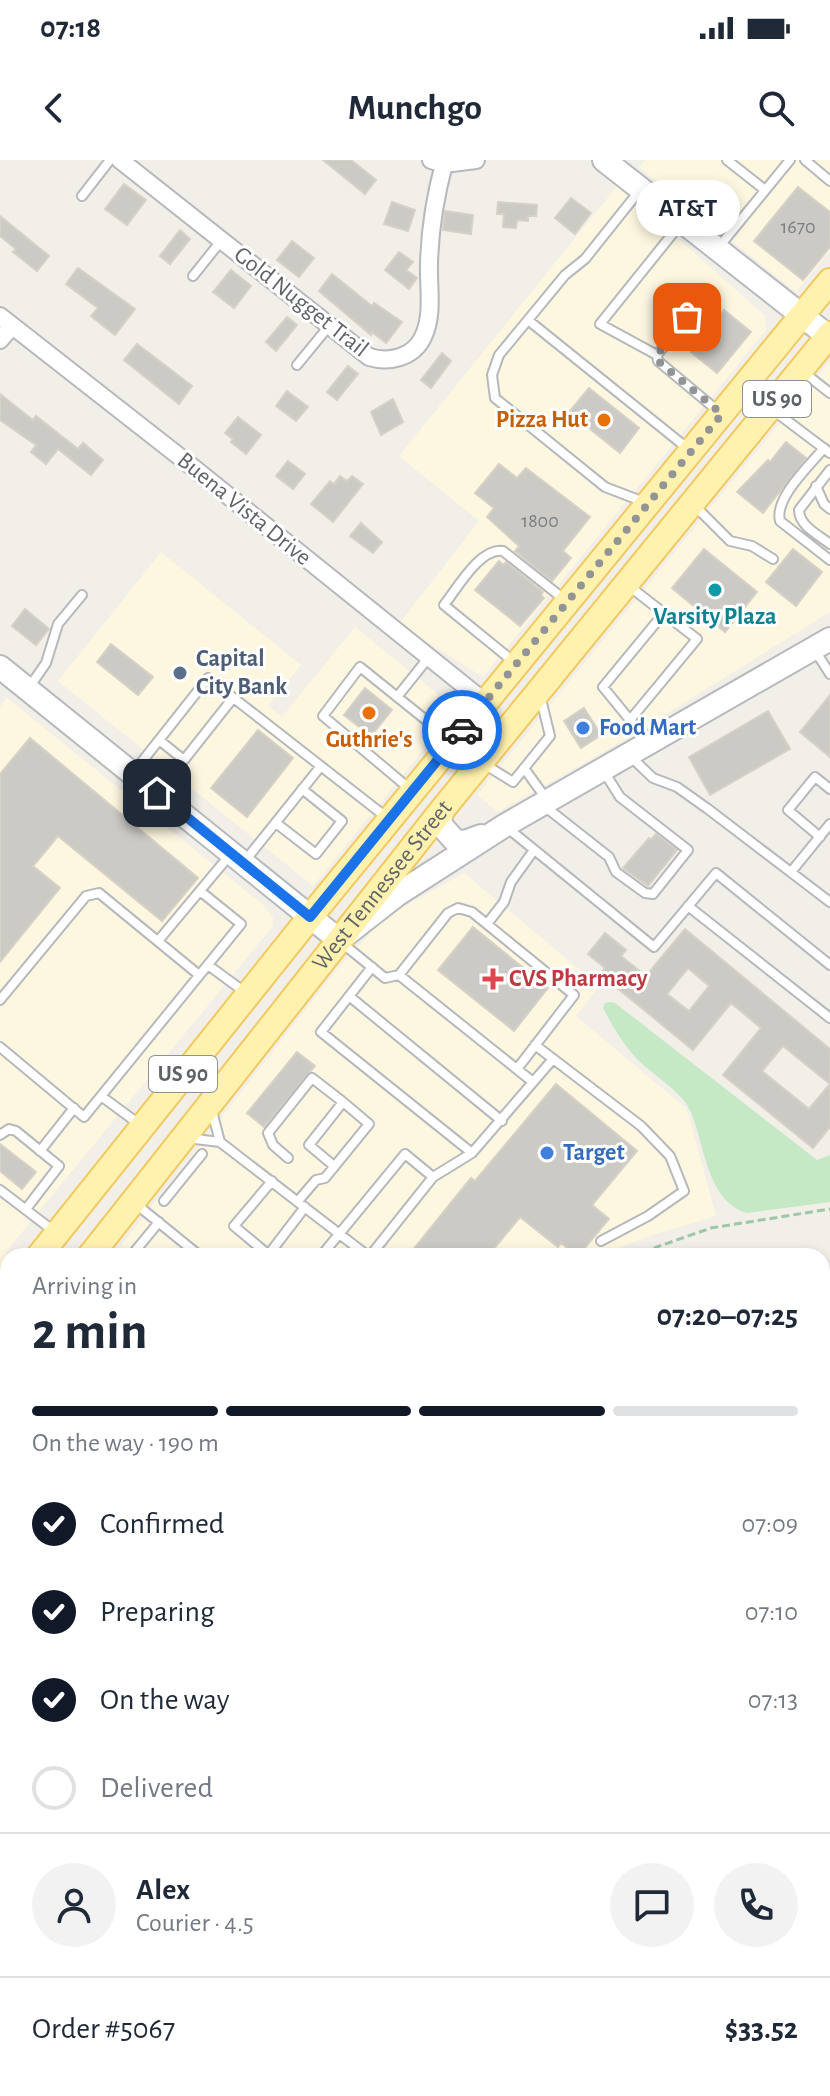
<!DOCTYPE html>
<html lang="en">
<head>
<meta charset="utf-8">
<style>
  body { margin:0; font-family:"Alegreya Sans",sans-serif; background:#f2f2f3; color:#1f2937; height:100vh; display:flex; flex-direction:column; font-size:30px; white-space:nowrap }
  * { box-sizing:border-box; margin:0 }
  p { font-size:26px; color:#747a83 }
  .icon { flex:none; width:44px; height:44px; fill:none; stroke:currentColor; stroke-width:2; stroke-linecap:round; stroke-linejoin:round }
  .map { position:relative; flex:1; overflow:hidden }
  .drawer { position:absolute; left:0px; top:1088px; width:830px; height:848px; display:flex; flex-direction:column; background:#fff; border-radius:24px 24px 0 0; box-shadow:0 4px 12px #0003 }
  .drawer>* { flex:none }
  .pin { position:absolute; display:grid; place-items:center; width:68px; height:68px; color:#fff; margin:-34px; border-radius:16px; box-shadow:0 4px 12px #0006 }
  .courier { position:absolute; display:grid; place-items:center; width:80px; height:80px; margin:-40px; border:6px solid #1a73e8; border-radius:50%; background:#fff; color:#222; box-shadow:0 2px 10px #0007 }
  .bubble { position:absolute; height:56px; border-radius:28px; background:#fff; box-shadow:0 4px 12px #0003; font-size:26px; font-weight:600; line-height:56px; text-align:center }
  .headline em { font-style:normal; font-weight:600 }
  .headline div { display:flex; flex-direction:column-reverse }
  .headline { display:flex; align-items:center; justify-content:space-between; height:136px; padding:0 32px }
  h1 { font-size:52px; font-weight:600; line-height:60px }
  .bar { display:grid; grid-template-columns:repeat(4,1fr); gap:12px 8px; align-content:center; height:96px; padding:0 32px }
  .bar i { height:10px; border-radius:6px; background:#e0e1e3 }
  .bar .selected { background:#111827 }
  .bar p { grid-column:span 4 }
  .line { display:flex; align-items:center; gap:20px; padding:0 32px; border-top:2px solid #e0e1e3 }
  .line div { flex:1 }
  .round { display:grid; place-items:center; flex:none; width:84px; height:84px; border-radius:42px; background:#f2f2f3 }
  ol { padding:0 32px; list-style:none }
  li { display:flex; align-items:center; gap:24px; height:88px }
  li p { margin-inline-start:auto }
  li .icon { padding:8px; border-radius:50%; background:#111827; color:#fff; stroke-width:4 }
  li:last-child { color:#747a83 }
  li i { width:44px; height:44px; border:4px solid #e0e1e3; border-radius:50% }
  .status { display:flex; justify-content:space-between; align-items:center; height:56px; padding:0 40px; background:#fff; direction:ltr }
  .status svg { height:22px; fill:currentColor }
  header { display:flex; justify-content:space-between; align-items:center; height:104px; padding:0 32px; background:#fff; font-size:36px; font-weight:600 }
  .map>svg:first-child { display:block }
  .commercial { fill:#fef7e0 }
  .green { fill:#c5e8c5 }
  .building { fill:#cccac5; stroke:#d6d1c6; stroke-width:2; fill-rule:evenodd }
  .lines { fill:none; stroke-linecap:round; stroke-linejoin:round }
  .lane-casing { stroke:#b5b8bc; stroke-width:12 }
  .street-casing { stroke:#b5b8bc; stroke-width:20 }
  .secondary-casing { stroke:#b6babf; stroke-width:26 }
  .primary-casing { stroke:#f2c960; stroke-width:28 }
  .path { stroke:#9cc7a9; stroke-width:3; stroke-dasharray:8 4; stroke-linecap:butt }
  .lane { stroke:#fff; stroke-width:8 }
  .street { stroke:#fff; stroke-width:16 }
  .secondary { stroke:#fff; stroke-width:22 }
  .primary { stroke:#fff2af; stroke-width:24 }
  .done { stroke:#929495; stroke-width:8; stroke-dasharray:0 14.4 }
  .route { stroke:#1a73e8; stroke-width:10 }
  .food-dot { fill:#e8710a; stroke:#fff; stroke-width:3 }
  .culture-dot { fill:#0f9aa8; stroke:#fff; stroke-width:3 }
  .service-dot { fill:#5c6f8a; stroke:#fff; stroke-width:3 }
  .shop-dot { fill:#3f7fe0; stroke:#fff; stroke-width:3 }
  .health-dot { fill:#e0444e; stroke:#fff; stroke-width:3 }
  .labels { text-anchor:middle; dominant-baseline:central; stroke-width:6; stroke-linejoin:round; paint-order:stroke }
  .number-label { font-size:20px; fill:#7a7d7f }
  .shield { fill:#fff; stroke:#8f9295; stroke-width:2 }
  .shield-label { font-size:22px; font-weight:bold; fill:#5f6368 }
  .street-label { font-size:24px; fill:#5f6368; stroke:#fff }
  .food-label { font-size:24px; font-weight:bold; fill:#c56008; stroke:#fff; text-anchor:end }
  .culture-label { font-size:24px; font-weight:bold; fill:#0d838f; stroke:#fff }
  .service-label { font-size:24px; font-weight:bold; fill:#4e5e75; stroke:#fff; text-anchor:start }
  .shop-label { font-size:24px; font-weight:bold; fill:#366cbe; stroke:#fff; text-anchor:start }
  .health-label { font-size:24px; font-weight:bold; fill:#be3a42; stroke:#fff; text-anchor:start }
</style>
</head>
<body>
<div class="status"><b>07:18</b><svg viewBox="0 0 49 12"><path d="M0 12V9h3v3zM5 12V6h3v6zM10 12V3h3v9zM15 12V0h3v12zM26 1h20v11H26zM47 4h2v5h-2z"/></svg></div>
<header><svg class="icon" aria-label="back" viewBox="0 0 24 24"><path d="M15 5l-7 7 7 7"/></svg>Munchgo<svg class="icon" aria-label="search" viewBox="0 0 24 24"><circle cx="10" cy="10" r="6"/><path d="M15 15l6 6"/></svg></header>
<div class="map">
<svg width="830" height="1936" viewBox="0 0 830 1936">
  <rect width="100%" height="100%" fill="#f1efe8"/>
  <path class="commercial" d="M645 0H830V91L796 132 639 7Z
    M618 25 765 156 766 170 483 517 399 464 479 361 399 296Z
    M830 201V452L624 580 498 652 477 635Z
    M161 392 301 505 268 546 282 557 355 467 456 549 313 726 58 521Z
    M7 538 262 744 273 758V766L9 1088 0 1109V547Z
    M464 713 599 826 576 856 687 949 716 1056 652 1075 599 1096H113L339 807 385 757Z
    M8 1290V1495L0 1488V1312Z
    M5 1657 8 1660V1924L0 1920V1658Z
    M38 1928H154L164 1936H49Z
    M260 1928H438L448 1936H253Z"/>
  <path class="green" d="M610 842 615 843 817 1000 830 995V1042L747 1053C706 1041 705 983 690 950 681 931 653 915 637 899 623 884 613 867 603 848L605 843Z"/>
  <path class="building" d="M323 0H351L376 20 365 34Z
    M124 24 146 40 127 65 105 49Z
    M798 27 830 52V87L803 120 754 81Z
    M571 38 591 53 575 74 555 58Z
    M392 42 415 50 408 71 384 64Z
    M498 42 537 45 536 56H528V61L517 60 516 68 503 67 504 54H497Z
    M445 51 473 55 471 74 443 70Z
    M0 56 49 96 37 111 13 92 16 89 0 76Z
    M180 70 190 79 170 104 160 96Z
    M292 81 314 98 299 117 277 100Z
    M399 92 413 102 406 110 417 118 409 129 385 110Z
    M78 108 135 149 115 175 91 156 98 148 66 124Z
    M231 110 251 126 234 148 213 132Z
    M332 114 372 146 374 143 402 162 386 183 372 172 371 175 319 131Z
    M724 150 751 172 717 213 691 192Z
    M287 157 297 165 276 191 266 182Z
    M137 184 192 226 179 244 124 200Z
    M442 193 451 201 431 228 421 220Z
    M348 206 358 214 337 240 327 232Z
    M589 228 639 268 620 293 569 252Z
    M287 231 308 247 296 261 276 246Z
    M0 234 33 260 36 256 78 289 83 283 103 300 91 315 58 289 46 304 31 292 36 285 0 260Z
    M393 239 403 262 381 275 371 252Z
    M238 257 261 275 246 294 231 282 233 279 225 273Z
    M786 282 806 298 763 353 737 332 768 300 770 302Z
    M288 301 305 314 293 329 276 316Z
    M499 304 517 318 526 308 590 357 563 391 571 398 552 421 515 391 519 386 487 357 494 348 475 333Z
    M340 316 347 321 352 316 363 324 333 362 311 344 330 321 334 324Z
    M361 363 382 382 373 393 350 376Z
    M704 389 757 432 725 472 672 428Z
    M793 389 822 412 796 446 766 422Z
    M499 401 503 405 506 402 543 432 541 435 544 438 520 466 475 430Z
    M25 449 49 469 36 485 12 466Z
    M111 484 153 517 138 535 97 502Z
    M365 528 392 550 371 576 344 555Z
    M830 535V597L800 572Z
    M584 548 601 575 581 588 564 561Z
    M768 551 790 589 710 635 689 597Z
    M258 570 293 598 247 657 211 628Z
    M30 578 198 718 162 761 58 676 33 706 60 728 0 802V614Z
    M656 674 677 690 648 726 623 708 649 678 651 680Z
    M473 767 548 828 514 871 438 810Z
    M685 769 830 889V967L813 988 723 915 761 868 731 843 693 890 600 814 605 808 588 794 605 773 626 790 621 796 646 816ZM688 808 709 826 689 851 667 834ZM783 886 830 924 809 949 762 911Z
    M297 892 315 906 264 967 247 953Z
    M556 924 637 991 592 1045 609 1059 578 1096 561 1083 558 1087 520 1057 488 1096H408L471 1018 475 1021Z
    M0 984 36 1012 22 1029 0 1011Z"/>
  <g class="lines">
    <g class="lane-casing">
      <path id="lane" d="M727 0 765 30
        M805 0 830 21
        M640 30 585 99 565 115 499 195 492 215 495 238 605 327 644 342
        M82 36 110 0
        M682 62 600 164 657 195 658 201 718 251
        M718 88 790 0
        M193 116 221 81
        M528 160 687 288
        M657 195 703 137
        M297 205 329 166
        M802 211 830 233
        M773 250 830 293
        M824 288C810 305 774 338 780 361L830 400
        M830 310 799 350C799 366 819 375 830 384
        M816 326 824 344 830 349
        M693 344 730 381 752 386 773 399
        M629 426 697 479 630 560
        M814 489 830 514
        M514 502 444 445C457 429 480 387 503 391L565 440
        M28 529 46 503 58 464 82 435
        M397 537 429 497
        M159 580 184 600 233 538
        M648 582 603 527 664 453
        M631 597 653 618 677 627 708 649 830 742
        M484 604 513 622 550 576 540 535
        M524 608 547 640
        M133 613 208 518 386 657
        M411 630 323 556 360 507 452 581
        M543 645 609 697 616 712 645 733 653 734 688 690 620 637 603 610
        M276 663 316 694 342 661 302 629
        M505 666 654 787 716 713 830 805
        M820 677 788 650 815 617 830 629
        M244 702 321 606
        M791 712 830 664
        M688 746 830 858
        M487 764 504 742 511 722 534 690
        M158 781 229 696
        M342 783 385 818 399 815 448 753 458 748 472 752 574 835 517 909
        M208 805 246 833
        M372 807 321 872 472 993
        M399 815 533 922
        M349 836 502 961
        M0 840 86 736 99 733 199 815
        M535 885 641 966 670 996 684 1031 648 1056 601 1081
        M0 887 84 957 241 764 200 731
        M101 936 139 964
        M212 951 220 982 368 1096
        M0 975 9 969 16 971 59 1006 26 1049
        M187 978 220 982
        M40 991 74 948
        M288 998 273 985 268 973 312 918 343 942
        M0 1030 55 1072
        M164 1041 202 994
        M298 1041 316 1020 325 1018 369 964 343 942 309 985 334 1006
        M136 1044 200 1096
        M269 1094 305 1047
        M131 1096 159 1062
        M270 1096 234 1066 272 1021
        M321 1096 405 994 433 1017
        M370 1096 433 1017 472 993 553 899
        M0 1391 8 1393
        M0 1432H8
        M0 1469 8 1475
        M0 1692 8 1698
        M0 1760 8 1750
        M0 1846 8 1851
        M0 1879 8 1887
        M822 1927 830 1917
        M56 1928 66 1936
        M119 1928 129 1936
        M381 1928 391 1936
        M614 1928 613 1930 620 1936
        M674 1928 684 1936
        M739 1928 749 1936
        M100 1936 107 1928
        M281 1936 288 1928
        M335 1936 341 1928
        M538 1936 542 1928
        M560 1936 568 1928"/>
    </g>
    <g class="street-casing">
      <path id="street" d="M120 0 369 197C389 203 413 198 423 177 434 155 428 126 429 103 430 68 435 37 444 4
        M431 0 444 4 476 0
        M0 156 185 301 486 543
        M0 180 12 166"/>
    </g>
    <g class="secondary-casing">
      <path id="secondary" d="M604 0 828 176
        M0 507 339 780 398 734 504 666 830 479
        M442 650 440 664 455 681 465 682 481 676
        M0 1514 8 1521
        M0 1551 8 1558
        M464 1928 474 1936
        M509 1928 519 1936"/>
    </g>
    <g class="primary-casing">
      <g id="primary">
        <path d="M39 1096 310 757 830 121"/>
        <path id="s1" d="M90 1096 442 650 830 174"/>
        <path d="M0 1157 8 1143"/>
        <path d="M0 1261 8 1243"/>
      </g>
    </g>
    <path class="path" d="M631 1096 711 1068 830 1049
      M830 1216 824 1226 830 1309
      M822 1425 830 1422
      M822 1464 830 1442
      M822 1605 830 1603
      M822 1631 830 1621
      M822 1825 830 1815"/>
    <use href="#lane" class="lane"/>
    <use href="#street" class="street"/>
    <use href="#secondary" class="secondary"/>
    <use href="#primary" class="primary"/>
  </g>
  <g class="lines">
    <path class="done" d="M462 570 722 254 658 201 657 195 687 157"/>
    <path class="route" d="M157 633 310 757 462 570"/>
  </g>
  <g class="food-dot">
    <circle cx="604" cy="260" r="8"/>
    <circle cx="369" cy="553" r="8"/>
  </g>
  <circle class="culture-dot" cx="715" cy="430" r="8"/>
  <circle class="service-dot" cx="180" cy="513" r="8"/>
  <g class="shop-dot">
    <circle cx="583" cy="568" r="8"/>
    <circle cx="547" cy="993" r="8"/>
  </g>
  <path class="health-dot" d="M489 807h8v8h8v8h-8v8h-8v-8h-8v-8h8z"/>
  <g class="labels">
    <g class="number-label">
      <text x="798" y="67">1670</text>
      <text x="540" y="361">1800</text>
    </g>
    <g class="shield">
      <rect x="743" y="221" width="68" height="36" rx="6"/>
      <rect x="149" y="896" width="68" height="36" rx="6"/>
    </g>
    <g class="shield-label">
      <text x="777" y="239">US 90</text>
      <text x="183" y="914">US 90</text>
    </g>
    <g class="street-label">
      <text transform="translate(301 142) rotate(38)">Gold Nugget Trail</text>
      <text transform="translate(244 349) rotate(39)">Buena Vista Drive</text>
      <text stroke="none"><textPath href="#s1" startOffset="472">West Tennessee Street</textPath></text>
    </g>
    <g class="food-label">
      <text x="588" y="260">Pizza Hut</text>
      <text x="369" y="580" text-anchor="middle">Guthrie's</text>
    </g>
    <g class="culture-label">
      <text x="715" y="457">Varsity Plaza</text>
    </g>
    <g class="service-label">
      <text x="196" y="499">Capital<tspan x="196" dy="28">City Bank</tspan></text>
    </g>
    <g class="shop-label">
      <text x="599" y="568">Food Mart</text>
      <text x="563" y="993">Target</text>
    </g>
    <g class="health-label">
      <text x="509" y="819">CVS Pharmacy</text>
    </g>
  </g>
</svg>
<div class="pin" style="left:687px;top:157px;background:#ea580c"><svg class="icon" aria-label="bag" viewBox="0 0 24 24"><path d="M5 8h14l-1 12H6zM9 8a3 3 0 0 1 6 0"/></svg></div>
<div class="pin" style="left:157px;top:633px;background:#1f2937"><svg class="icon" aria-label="home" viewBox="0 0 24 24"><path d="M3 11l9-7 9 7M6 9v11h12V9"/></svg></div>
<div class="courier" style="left:462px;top:570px"><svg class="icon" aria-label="car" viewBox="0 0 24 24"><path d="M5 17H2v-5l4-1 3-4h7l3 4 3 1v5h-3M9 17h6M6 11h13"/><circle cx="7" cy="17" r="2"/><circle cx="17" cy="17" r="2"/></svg></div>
<div class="bubble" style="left:636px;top:20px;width:104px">AT&amp;T</div>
<section class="drawer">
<div class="headline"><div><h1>2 min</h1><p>Arriving in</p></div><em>07:20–07:25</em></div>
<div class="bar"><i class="selected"></i><i class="selected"></i><i class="selected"></i><i></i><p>On the way · 190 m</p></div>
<ol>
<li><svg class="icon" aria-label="check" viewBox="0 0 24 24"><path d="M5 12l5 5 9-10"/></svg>Confirmed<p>07:09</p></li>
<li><svg class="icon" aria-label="check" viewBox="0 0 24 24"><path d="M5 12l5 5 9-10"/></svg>Preparing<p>07:10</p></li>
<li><svg class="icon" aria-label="check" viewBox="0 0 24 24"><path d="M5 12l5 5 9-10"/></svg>On the way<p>07:13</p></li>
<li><i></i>Delivered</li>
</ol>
<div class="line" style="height:144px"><a class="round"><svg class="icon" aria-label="person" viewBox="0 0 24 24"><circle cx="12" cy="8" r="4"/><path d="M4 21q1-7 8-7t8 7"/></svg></a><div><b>Alex</b><p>Courier · 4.5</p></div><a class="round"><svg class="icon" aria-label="chat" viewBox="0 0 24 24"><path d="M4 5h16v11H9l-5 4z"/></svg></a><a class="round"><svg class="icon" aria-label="phone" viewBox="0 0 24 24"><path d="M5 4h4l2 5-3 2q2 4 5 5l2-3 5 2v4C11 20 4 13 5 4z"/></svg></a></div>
<div class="line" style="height:104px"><div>Order #5067</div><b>$33.52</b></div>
</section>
</div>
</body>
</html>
